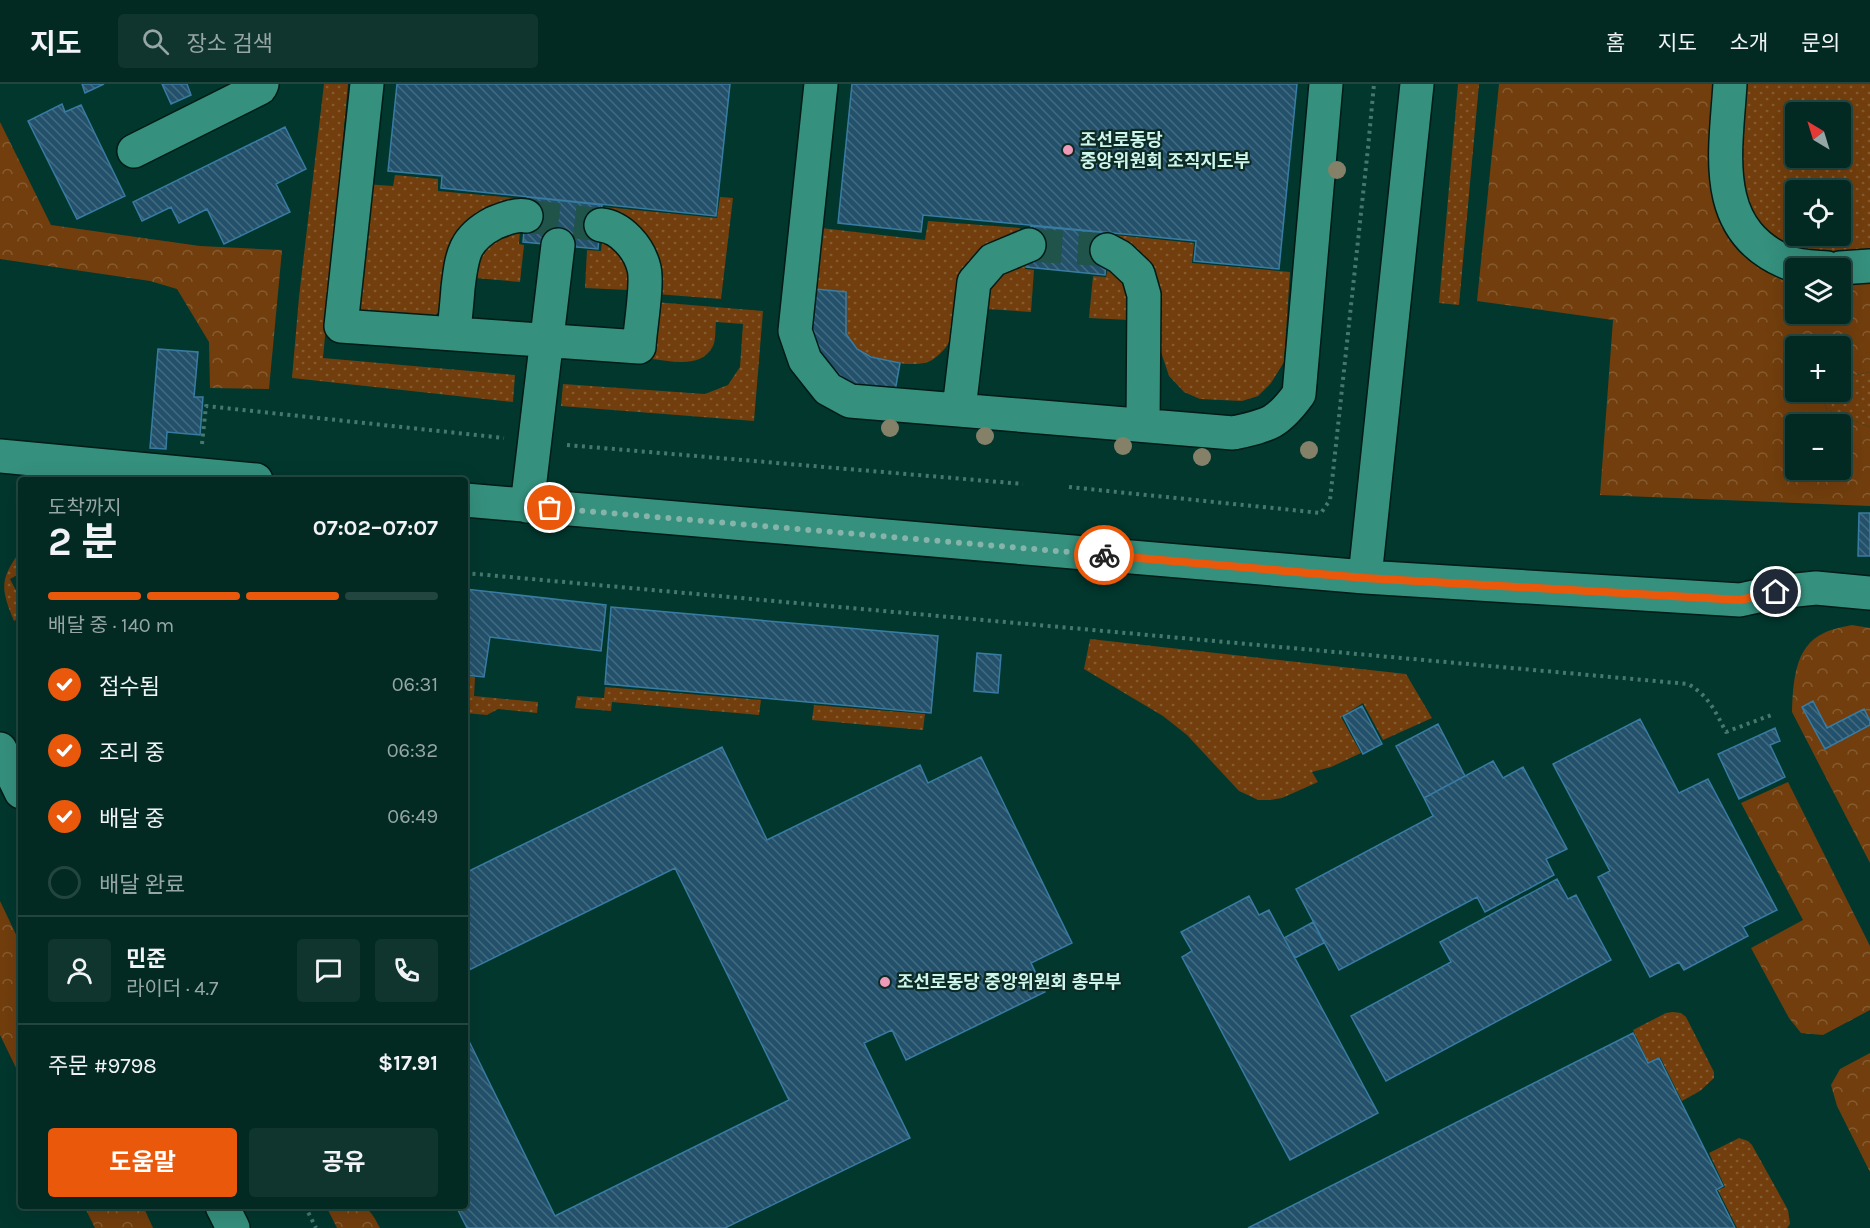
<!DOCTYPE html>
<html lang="ko">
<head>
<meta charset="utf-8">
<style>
  body { margin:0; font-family:Karla,"Noto Sans KR",sans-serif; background:#10352f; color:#f1f3f6; height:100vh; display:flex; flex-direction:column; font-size:22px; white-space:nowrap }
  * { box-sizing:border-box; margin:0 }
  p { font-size:20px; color:#96a6a5 }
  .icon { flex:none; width:33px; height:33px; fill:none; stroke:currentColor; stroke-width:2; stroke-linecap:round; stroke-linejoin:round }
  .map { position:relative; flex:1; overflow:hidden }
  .details { position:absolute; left:18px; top:393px; width:450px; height:732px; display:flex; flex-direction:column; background:#022922; border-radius:6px; box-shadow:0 6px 24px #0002,0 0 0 2px #234540 }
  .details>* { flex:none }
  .needle { width:39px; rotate:322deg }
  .controls { position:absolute; left:1785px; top:18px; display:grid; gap:12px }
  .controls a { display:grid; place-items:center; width:66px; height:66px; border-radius:6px; background:#022922; box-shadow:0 6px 24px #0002,0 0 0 2px #234540; font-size:30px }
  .pin { position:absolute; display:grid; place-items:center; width:51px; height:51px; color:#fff; margin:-26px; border:3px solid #fff; border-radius:50%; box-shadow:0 2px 6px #0007 }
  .courier { position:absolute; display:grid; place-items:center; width:60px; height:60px; margin:-30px; border:4px solid #ea580c; border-radius:50%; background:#fff; color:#222; box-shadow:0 2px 8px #0007 }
  .summary em { font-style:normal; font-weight:700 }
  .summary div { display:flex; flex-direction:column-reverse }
  .summary { display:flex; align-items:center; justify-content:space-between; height:102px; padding:0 30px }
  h1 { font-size:39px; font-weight:700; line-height:45px }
  .bar { display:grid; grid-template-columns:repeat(4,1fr); gap:9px 6px; align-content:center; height:72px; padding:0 30px }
  .bar i { height:8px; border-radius:4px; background:#234540 }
  .bar .current { background:#ea580c }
  .bar p { grid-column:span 4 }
  .line { display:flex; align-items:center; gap:15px; padding:0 30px; border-top:2px solid #234540 }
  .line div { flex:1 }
  .round { display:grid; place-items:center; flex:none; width:63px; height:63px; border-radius:6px; background:#10352f }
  ol { padding:0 30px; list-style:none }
  li { display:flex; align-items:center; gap:18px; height:66px }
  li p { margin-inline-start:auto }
  li .icon { padding:6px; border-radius:50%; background:#ea580c; color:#fff; stroke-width:4 }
  li:last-child { color:#96a6a5 }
  li i { width:33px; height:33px; border:3px solid #234540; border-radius:50% }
  .button { display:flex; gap:12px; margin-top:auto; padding:12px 30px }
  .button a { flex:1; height:69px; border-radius:6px; background:#ea580c; color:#fff; font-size:24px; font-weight:700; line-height:69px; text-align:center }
  .button a+a { background:#10352f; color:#f1f3f6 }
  header { display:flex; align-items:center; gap:36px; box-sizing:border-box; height:84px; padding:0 30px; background:#022922; border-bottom:2px solid #234540 }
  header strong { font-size:28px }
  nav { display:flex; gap:33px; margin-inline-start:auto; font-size:21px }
  .search { width:420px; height:54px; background:#10352f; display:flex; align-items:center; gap:15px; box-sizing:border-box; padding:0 21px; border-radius:6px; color:#96a6a5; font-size:22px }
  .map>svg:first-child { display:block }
  .grass { fill:url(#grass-dots); fill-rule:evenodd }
  .forest { fill:url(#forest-crowns); fill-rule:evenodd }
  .building { fill:url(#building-back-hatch); stroke:#397ca3; stroke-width:1.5 }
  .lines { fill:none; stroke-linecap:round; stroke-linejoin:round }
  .minor-tunnel { stroke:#20544a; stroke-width:33; stroke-dasharray:33 16; stroke-linecap:butt }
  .minor-casing { stroke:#011b16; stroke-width:36 }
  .path { stroke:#46786e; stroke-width:4; stroke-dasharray:3 4.5; stroke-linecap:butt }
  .minor { stroke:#35907d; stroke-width:33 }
  .tree { fill:#858168 }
  .done { stroke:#86b4aa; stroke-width:6; stroke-dasharray:0 10.8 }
  .route { stroke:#ea580c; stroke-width:8 }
  .poi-dot { fill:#ef9ab8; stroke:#0e2a24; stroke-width:2 }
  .labels { text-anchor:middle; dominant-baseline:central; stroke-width:4.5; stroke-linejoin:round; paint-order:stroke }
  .poi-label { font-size:18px; font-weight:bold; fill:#cdf7ec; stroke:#0e2a24; text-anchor:start }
</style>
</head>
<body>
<header>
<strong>지도</strong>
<div class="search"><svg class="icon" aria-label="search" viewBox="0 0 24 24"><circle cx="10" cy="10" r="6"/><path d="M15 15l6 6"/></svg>장소 검색</div>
<nav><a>홈</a><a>지도</a><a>소개</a><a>문의</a></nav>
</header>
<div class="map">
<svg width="1870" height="1144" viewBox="0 0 1870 1144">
  <defs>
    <pattern id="grass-dots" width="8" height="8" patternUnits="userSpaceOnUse" patternTransform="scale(1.5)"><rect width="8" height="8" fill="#723e0d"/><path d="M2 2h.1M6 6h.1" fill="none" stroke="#855b30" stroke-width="1.8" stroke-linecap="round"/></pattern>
    <pattern id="forest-crowns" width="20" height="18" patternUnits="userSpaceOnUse" patternTransform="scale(1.5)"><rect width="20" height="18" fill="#723e0d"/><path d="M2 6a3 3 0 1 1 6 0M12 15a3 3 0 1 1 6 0" fill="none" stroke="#855b30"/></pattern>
    <pattern id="building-back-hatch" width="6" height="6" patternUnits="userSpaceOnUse" patternTransform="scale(1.5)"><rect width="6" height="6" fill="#23516b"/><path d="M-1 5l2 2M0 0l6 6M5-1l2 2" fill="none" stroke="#426b80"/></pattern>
  </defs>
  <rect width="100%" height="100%" fill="#02372e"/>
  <path class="grass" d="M324 0H348L323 274 515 291 513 318 292 294 299 213Z
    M1458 0H1479L1459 221 1439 219Z
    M1740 0H1870V172L1800 171 1759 146 1735 81ZM1796 28H1840V74H1796ZM1796 106H1840V152H1796Z
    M395 91 438 95V107L525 115 516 123 440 227 433 233 364 228 357 220 365 100 393 102Z
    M720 113 733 114 721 215 656 210 604 132 605 123 717 134Z
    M928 137 1020 144V149L963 192C961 206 954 251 948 260 944 267 935 275 928 278 907 285 853 274 846 250 844 241 846 218 846 208L815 205 821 144 925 156Z
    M520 146 519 160 524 161 520 198 475 194 472 176 491 153Z
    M1115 151 1194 159 1192 179 1290 188 1284 278 1271 299 1258 312 1242 317 1200 315 1184 308 1169 292 1160 265 1162 209 1155 190 1138 170 1115 156Z
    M602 157C622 164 627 184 634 203L628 206 585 204 587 166 601 167Z
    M1026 175 1025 185 1034 186 1031 228 987 225C990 187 995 191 1026 175Z
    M1108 183 1128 202 1130 236 1089 234 1093 192 1106 193Z
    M655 218 763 227 754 337 561 322 563 300 705 310 728 301 740 283 743 240 716 238C715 246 716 256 713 262 702 285 671 277 651 275Z
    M1870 288V343L1827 326 1820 308H1840L1841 294Z
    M21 466V489L10 495 21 516V533L14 537C0 503 0 495 21 466Z
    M1090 555 1406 590 1432 634 1383 656 1363 619 1341 633 1361 669 1331 683 1312 688 1318 698 1282 714 1270 716H1258L1250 712 1239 707 1187 651 1163 632 1084 585Z
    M465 592 475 593 474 612 538 618 537 629 498 625 487 631 465 629Z
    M605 603 761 616 759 631 612 618 611 627 575 624 577 612 604 614Z
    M814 621 925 630 923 646 812 636Z
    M1673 928 1681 929 1686 933 1714 988V994L1700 1007 1682 1017 1660 973 1648 978 1633 946 1666 929Z
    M1739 1054 1748 1057 1752 1061 1788 1126 1790 1140 1787 1144H1737L1718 1106 1725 1103 1709 1069Z"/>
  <path class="forest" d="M1499 0H1717L1716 99 1795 191 1796 230H1840L1841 195 1870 197V288L1841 294 1840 262H1796V308H1820L1827 326 1870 343V422L1600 411 1613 236 1477 217ZM1796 340H1840V386H1796Z
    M0 38 51 141 200 162 282 166 269 305 210 304 209 258 177 205 150 197 0 175Z
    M1852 541 1870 544V779L1792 628C1793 600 1794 562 1824 549 1832 545 1843 543 1852 541Z
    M1788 698 1870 862V926L1823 951 1801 949 1789 934 1751 864 1803 836 1741 719Z
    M0 817 21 861V994L0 951Z
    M1870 969V1088L1837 1022 1831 1001 1840 985Z
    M84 1122H143L153 1144H95Z
    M339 1122C365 1122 368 1120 380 1144H337L328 1126Z"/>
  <path class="building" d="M82 0H104L85 9Z
    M162 0H187L191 11 171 20Z
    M397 0H730L716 132 441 104 442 92 388 87Z
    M852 0H1297L1279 185 1194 177 1196 157 923 131 921 148 838 139Z
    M62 20 65 28 81 21 125 112 77 135 28 37Z
    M285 43 306 85 276 100 290 128 224 160 207 125 179 139 171 123 142 137 133 118Z
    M527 113 602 121 598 165 523 158Z
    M1031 142 1109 149 1105 191 1026 183Z
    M815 205 846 208V250L857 265 871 273 900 279 894 313 842 303 811 268 810 246Z
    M158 265 198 268 194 313H203L200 351 167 348 166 365 150 364Z
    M1859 429H1870V472H1858Z
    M465 505 606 521 601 567 490 553 484 593 465 591Z
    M611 523 938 552 931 629 605 600Z
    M977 569 1001 571 998 609 974 607Z
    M1813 617 1827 644 1864 625 1870 637V641L1825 665 1802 623Z
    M1362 622 1382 660 1363 670 1343 632Z
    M1640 635 1679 709 1708 695 1777 826 1743 843 1748 852 1684 886 1679 878 1650 893 1598 793 1610 787 1553 680Z
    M1438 640 1465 692 1424 714 1396 662Z
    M1775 644 1780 657 1770 661 1785 693 1739 715 1718 670Z
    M722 663 767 756 920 681 928 699 981 673 1072 859 1031 879 1045 908 906 976 892 946 864 959 910 1054 725 1144H467L456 1122H465V949L555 1132 789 1016 675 784 465 888V789Z
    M1493 677 1503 694 1523 683 1567 765 1546 775 1554 791 1485 828 1477 813 1339 886 1296 805 1433 732 1424 714Z
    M1557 795 1568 815 1576 811 1611 876 1386 997 1351 932 1451 878 1440 858Z
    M1249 812 1259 831 1269 826 1378 1029 1290 1076 1182 873 1192 867 1181 848Z
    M1313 838 1324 859 1295 874 1284 854Z
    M1633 949 1648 979 1659 974 1723 1102 1716 1106 1735 1144H1248Z"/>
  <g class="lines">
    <path class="minor-tunnel" d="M526 132 601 141
      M1029 161 1107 166"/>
    <g class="minor-casing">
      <path id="minor" d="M367 0 341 242 639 263C640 244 648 200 644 184 639 164 621 143 601 141
        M821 0 795 247 805 276 828 305 850 317 1233 349C1269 341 1277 340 1299 310L1326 0
        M1730 0C1726 67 1709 145 1786 178 1798 183 1814 183 1827 184
        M134 67 260 4 262 0
        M1107 166 1120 173 1138 190 1144 211 1143 341
        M1840 184 1870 182
        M454 250C455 235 457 219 458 204 462 172 463 155 494 139 504 135 515 130 526 132
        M959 325 974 198 993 176 1029 161
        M0 372 256 396
        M465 416 1365 493 1740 516 1776 508 1816 504 1870 509
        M527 422 558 161
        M1365 493 1417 0
        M0 665 21 708
        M222 1122 233 1144"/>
    </g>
    <path class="path" d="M202 360 206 322 504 354
      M567 361 1023 400
      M1069 403 1321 429 1330 416 1368 64 1374 0
      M20 489 21 491
      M465 489 1688 600C1709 612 1715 627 1726 648L1774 630
      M305 1122 316 1144"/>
    <use href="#minor" class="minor"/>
  </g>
  <g class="tree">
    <circle cx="1337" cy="86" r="9"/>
    <circle cx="890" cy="344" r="9"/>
    <circle cx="985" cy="352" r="9"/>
    <circle cx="1123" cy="362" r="9"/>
    <circle cx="1309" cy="366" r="9"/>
    <circle cx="1202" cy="373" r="9"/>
  </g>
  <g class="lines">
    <path class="done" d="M550 424 1104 471"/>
    <path class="route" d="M1104 471 1365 494 1740 516 1776 508"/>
  </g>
  <g class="poi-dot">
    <circle cx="1068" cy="66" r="6"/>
    <circle cx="885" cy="898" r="6"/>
  </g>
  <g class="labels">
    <g class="poi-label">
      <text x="1080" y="56">조선로동당<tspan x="1080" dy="21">중앙위원회 조직지도부</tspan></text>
      <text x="897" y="898">조선로동당 중앙위원회 총무부</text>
    </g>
  </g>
</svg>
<div class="controls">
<a><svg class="needle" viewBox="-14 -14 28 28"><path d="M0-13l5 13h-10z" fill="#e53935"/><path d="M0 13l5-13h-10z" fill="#96a6a5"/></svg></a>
<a><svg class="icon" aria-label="locate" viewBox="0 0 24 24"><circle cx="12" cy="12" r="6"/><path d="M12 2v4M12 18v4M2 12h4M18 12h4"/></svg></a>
<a><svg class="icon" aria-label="layers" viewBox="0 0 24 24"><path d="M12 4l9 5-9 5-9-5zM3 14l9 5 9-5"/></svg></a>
<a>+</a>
<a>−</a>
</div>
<div class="pin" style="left:550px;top:424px;background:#ea580c"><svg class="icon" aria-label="bag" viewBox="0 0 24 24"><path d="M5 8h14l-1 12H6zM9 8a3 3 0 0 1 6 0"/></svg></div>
<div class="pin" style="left:1776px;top:508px;background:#1f2937"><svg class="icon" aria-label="home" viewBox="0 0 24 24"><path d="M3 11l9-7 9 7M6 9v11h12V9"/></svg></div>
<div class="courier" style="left:1104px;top:471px"><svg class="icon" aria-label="bike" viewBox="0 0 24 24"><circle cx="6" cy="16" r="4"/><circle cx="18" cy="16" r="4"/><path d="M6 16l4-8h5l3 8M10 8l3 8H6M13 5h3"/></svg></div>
<section class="details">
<div class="summary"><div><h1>2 분</h1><p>도착까지</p></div><em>07:02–07:07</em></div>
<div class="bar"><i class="current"></i><i class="current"></i><i class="current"></i><i></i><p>배달 중 · 140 m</p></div>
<ol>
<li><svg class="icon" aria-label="check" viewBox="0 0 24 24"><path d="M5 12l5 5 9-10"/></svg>접수됨<p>06:31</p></li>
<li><svg class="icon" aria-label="check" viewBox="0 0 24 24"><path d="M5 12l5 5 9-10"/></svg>조리 중<p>06:32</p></li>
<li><svg class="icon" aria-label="check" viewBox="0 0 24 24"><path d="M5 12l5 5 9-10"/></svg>배달 중<p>06:49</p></li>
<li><i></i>배달 완료</li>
</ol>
<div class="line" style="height:108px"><a class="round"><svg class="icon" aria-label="person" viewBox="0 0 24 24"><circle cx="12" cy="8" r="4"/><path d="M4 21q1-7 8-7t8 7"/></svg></a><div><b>민준</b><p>라이더 · 4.7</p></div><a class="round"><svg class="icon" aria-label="chat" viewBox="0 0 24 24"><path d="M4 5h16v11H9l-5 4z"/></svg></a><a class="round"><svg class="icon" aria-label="phone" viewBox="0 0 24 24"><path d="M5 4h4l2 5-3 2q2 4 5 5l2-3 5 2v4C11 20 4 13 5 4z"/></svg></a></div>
<div class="line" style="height:78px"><div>주문 #9798</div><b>$17.91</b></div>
<div class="button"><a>도움말</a><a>공유</a></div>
</section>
</div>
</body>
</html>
